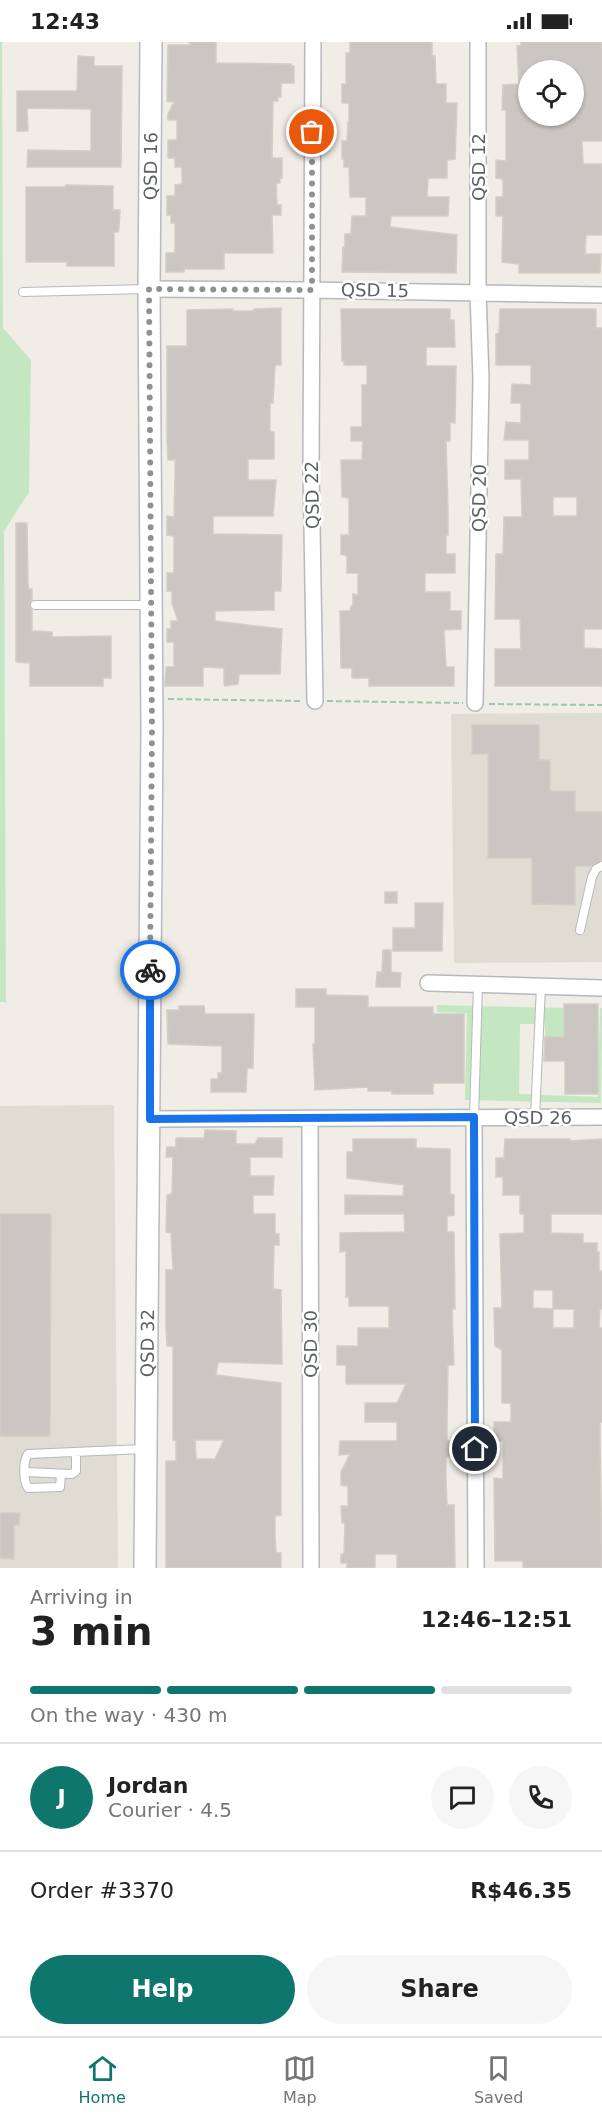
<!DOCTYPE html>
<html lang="en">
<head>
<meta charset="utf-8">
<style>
  body { margin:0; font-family:"DejaVu Sans",sans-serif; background:#f6f6f6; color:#222; height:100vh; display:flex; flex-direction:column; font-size:22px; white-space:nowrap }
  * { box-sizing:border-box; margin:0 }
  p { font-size:20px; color:#767676 }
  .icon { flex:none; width:33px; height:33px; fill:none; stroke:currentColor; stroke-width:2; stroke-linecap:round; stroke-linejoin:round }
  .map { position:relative; height:1526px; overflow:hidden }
  .side { display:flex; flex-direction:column; background:#fff; flex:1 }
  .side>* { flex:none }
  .buttons { position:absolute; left:518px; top:18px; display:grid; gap:12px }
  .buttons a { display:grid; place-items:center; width:66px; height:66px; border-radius:50%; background:#fff; box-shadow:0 2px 4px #0004; font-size:30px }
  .pin { position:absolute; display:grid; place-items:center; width:51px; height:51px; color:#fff; margin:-26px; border:3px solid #fff; border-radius:50%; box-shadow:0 2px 6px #0007 }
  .courier { position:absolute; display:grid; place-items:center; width:60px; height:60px; margin:-30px; border:4px solid #1a73e8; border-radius:50%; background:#fff; color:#222; box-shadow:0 2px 8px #0007 }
  .summary em { font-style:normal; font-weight:700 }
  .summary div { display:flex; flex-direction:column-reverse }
  .summary { display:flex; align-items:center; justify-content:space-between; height:102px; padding:0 30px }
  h1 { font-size:39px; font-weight:700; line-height:45px }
  .bar { display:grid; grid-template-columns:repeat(4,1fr); gap:9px 6px; align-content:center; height:72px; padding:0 30px }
  .bar i { height:8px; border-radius:4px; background:#e0e0e0 }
  .bar .active { background:#0f766e }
  .bar p { grid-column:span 4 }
  .line { display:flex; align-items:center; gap:15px; padding:0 30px; border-top:2px solid #e0e0e0 }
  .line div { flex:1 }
  .round { display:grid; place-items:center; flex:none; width:63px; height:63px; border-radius:32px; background:#f6f6f6 }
  .primary-button { display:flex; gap:12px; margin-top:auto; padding:12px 30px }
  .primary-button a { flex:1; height:69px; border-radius:36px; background:#0f766e; color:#fff; font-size:24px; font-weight:700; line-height:69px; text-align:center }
  .primary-button a+a { background:#f6f6f6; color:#222 }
  .status { display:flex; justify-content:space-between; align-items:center; height:42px; padding:0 30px; background:#fff; direction:ltr }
  .status svg { height:16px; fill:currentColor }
  .tab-bar { display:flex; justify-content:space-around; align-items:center; height:84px; border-top:2px solid #e0e0e0; background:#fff; font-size:16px; color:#767676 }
  .tab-bar a { display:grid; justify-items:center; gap:3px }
  .tab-bar .active { color:#0f766e }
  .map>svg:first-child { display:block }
  .education { fill:#dfdcd3 }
  .green { fill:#c4e7c2 }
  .building { fill:#cac7c2; stroke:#d4cec4; stroke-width:1.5; fill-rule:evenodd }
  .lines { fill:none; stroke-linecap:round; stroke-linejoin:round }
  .lane-casing { stroke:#b6b8bc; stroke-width:10 }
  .street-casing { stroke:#b6b8bc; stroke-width:18 }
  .secondary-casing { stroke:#b7babf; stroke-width:24 }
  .path { stroke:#9bc8a6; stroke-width:2; stroke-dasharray:6 3; stroke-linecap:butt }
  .lane { stroke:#fff; stroke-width:8 }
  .street { stroke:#fff; stroke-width:15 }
  .secondary { stroke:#fff; stroke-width:21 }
  .done { stroke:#909292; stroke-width:6; stroke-dasharray:0 10.8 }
  .route { stroke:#1a73e8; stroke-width:8 }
  .labels { text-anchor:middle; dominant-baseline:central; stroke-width:5; stroke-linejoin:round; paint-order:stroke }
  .street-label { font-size:18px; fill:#5d6166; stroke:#fff }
</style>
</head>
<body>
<div class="status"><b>12:43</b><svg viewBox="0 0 49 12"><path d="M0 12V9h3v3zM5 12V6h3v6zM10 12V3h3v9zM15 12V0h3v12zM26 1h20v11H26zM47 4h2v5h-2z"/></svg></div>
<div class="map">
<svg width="602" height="1526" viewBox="0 0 602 1526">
  <rect width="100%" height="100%" fill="#efede5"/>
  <path class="education" d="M602 671V920L454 921 451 672Z
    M114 1063 118 1526H0V1064Z"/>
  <path class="green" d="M0 0H2L3 286 31 318 29 450 4 489 6 960H0Z
    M437 963 568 966 567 1000 545 999V982H520L519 1052 598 1055 600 966H602L601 1061 465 1058 467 971 437 970Z"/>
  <path class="building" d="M189 0H216V21L291 22V24H294V41H281V55H278V59H273L272 116H282V136L280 135V141H276L277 163H281V173H272L273 211H224V227H184V230H166V211H175V181H171V173H167V154H175V143L182 142V125H175V116H168V98H177V78H168V72L174 60 167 59 168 3H190Z
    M350 0H432V14H435L436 42H446V61H457L455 117 447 118V136H428L427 155H449L448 174H391L390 185 457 193 456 231 342 230 343 205H345V192H351L352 174H366V155H350L349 125H344V117H342V99H347L348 80H349V61H342V42H346V11H350Z
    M521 0H602V99H582L583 122H602V193H586L585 212H601L600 231H519V222L502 220 503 174H496V155H503V137L496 136V118L506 119V68H502L503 43 519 42 517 4H521ZM528 28H573V74H528Z
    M78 14 94 15V24H122L121 125H27L28 108 91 109V67L27 66 28 89H17V49H77Z
    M66 143 113 144V168H120L119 186 118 190H114V224H67V220H26V145H66Z
    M281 266V323H275L273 361H270V390H274V417H248V438H276L273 474H213V492L282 493 281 549H274V568L215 569V579L282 587 280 632H239L238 642 225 644 224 642V626L203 625V644H165L166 625H174V600H167V587H171V579H178L172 561V549H167V531H174V494L167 493V474L174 475 175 437V418H168L167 399V304H187V268L233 267V269H254V267Z
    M341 267H450V278H454L455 305H426V324H456L455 381 450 380V399H446L448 468V493H446V512H455V531H425V550H450V569H461V587L444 588 446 625H454V644H369V636H352V626H341L340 569H350L351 564H353V552L358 553V531H347V514L341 512V493H349V456L342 455 341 418H362L363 399H351V385H362V343H367V323H344V319H342Z
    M500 267H596V286H602V587H584V606L602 607V644H495V607H521L520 577H495L496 512H503L504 475H522L521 437H505V418H529V398H504L506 380 521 381V361H511L512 342 531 343V323H496V292L499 291ZM553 455H577V474H553Z
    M16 481H27L28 542 29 547H32V558L29 564 32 568V589L52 590V595L111 594V636H103V644H30V621L16 620Z
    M472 683H539V718H550V749H575V770H602V818L591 824H575V863L532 862V816H488V712H472Z
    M385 850H397V861H385Z
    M415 861H443L442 909H393V886H415Z
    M383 908H391V930L401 931 400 945H376L377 930H382Z
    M296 947H326V953L368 954V965H433V972H464V1041H433V1052H392V1049H368V1045L315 1048 313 1002H315V965H296Z
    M564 962H598V1052H565V1019H544L545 995H564Z
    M179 964H204L205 972H254L253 1026H247L246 1050H211V1037H218V1031H222V1004L168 1002 167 968H179Z
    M205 1088 236 1089V1102H255L258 1096H282V1115H250V1134H274L273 1153H253V1172H275V1192H279V1203H274L273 1247 281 1248 282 1322 218 1320 216 1333 281 1341V1473L275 1474V1493L276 1511H281V1526H166V1419H176V1398H173V1304H167L166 1285V1228H173L171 1191 166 1190 167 1153 172 1152 173 1115H166L167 1105H176V1096H204ZM195 1398H224L215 1417H196Z
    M353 1097H416V1106L450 1107V1152L454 1153V1173L447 1174V1190H454L455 1267H452L454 1323H448L447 1380V1399H454L455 1413 446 1415V1439L447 1463H454L455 1526H397V1512H375V1526H347V1521H341V1512H344L345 1481H342L341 1464H348V1444L341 1443V1430L350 1412 339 1413 340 1399H397V1380H365V1361H397L406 1342H346V1323H337V1304H358V1286H389V1264H349V1254L346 1255V1209L340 1210V1191L405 1190 404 1172H345V1153L403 1154 404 1143 347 1136V1110H353Z
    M505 1097H570V1099L602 1097V1172H551V1191L583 1192V1201H597V1210H599V1229H602V1267H600L599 1286H602V1380H600V1399L602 1526H523V1519H495L494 1436 503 1437V1399H494V1380H511V1361H502V1308L495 1304 494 1266H502L500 1192 524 1191V1172H520V1153H503V1135H496V1116H504ZM533 1248H553V1267L533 1266ZM553 1267H574V1286H553Z
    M0 1172H51L50 1394H0Z
    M0 1471H20L19 1483H14V1517L0 1516Z"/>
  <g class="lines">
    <g class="lane-casing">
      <path id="lane" d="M23 250 147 247
        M35 563H149
        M580 888 592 835 596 827 602 824
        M474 1075 478 942
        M535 1075 541 944
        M25 1430 72 1432 76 1429V1410
        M61 1432 60 1445 28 1446C23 1438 23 1419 28 1412L144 1407"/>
    </g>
    <g class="street-casing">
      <path id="street" d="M313 0 311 427 315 659
        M149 247 312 248 602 253
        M475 661 481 337 478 250V0
        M428 941 602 946
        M474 1075 476 1526
        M149 1077 602 1075
        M310 1077 311 1526"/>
    </g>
    <g class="secondary-casing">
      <g id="secondary">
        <path id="s1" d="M145 1526 152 687 149 247 151 0"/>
      </g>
    </g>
    <path class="path" d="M168 657 301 659
      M327 659 463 661
      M489 662 602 663"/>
    <use href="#lane" class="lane"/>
    <use href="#street" class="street"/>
    <use href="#secondary" class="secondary"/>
  </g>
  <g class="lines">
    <path class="done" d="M150 928 152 687 149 247 312 248V90"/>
    <path class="route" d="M150 928V1077L474 1075 475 1407"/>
  </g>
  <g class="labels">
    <g class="street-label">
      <text stroke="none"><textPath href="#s1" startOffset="1402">QSD 16</textPath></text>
      <text transform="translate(478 125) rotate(-90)">QSD 12</text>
      <text transform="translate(375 248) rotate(1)">QSD 15</text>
      <text transform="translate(312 453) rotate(-91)">QSD 22</text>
      <text transform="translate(479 456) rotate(-89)">QSD 20</text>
      <text x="538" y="1075">QSD 26</text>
      <text stroke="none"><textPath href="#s1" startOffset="225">QSD 32</textPath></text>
      <text transform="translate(310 1302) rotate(-90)">QSD 30</text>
    </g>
  </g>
</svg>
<div class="buttons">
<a><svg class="icon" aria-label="locate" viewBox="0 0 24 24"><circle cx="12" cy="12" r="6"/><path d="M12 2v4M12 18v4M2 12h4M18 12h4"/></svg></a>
</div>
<div class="pin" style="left:312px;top:90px;background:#ea580c"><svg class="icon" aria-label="bag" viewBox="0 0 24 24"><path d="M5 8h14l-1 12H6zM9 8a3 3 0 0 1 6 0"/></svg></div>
<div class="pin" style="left:475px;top:1407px;background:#1f2937"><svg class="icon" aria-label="home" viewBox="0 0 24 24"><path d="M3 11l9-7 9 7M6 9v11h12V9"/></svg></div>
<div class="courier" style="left:150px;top:928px"><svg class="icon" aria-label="bike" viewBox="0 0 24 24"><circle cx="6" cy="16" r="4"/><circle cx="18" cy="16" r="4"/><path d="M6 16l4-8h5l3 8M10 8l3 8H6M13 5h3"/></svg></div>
</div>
<section class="side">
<div class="summary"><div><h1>3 min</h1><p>Arriving in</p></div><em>12:46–12:51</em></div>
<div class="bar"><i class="active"></i><i class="active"></i><i class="active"></i><i></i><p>On the way · 430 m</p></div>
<div class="line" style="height:108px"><b class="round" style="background:#0f766e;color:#fff">J</b><div><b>Jordan</b><p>Courier · 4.5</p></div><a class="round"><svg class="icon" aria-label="chat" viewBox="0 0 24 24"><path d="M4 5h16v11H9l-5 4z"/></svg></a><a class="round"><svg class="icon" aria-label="phone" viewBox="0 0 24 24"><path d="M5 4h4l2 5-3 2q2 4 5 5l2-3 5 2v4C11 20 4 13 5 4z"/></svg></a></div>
<div class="line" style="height:78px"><div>Order #3370</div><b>R$46.35</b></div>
<div class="primary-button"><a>Help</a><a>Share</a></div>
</section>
<nav class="tab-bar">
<a class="active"><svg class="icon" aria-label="home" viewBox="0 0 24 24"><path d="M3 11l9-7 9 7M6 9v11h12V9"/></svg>Home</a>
<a><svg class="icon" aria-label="map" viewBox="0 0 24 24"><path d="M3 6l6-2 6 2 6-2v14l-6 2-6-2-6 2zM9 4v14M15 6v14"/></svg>Map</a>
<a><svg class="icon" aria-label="saved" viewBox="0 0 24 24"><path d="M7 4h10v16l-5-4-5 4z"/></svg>Saved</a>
</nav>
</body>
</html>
